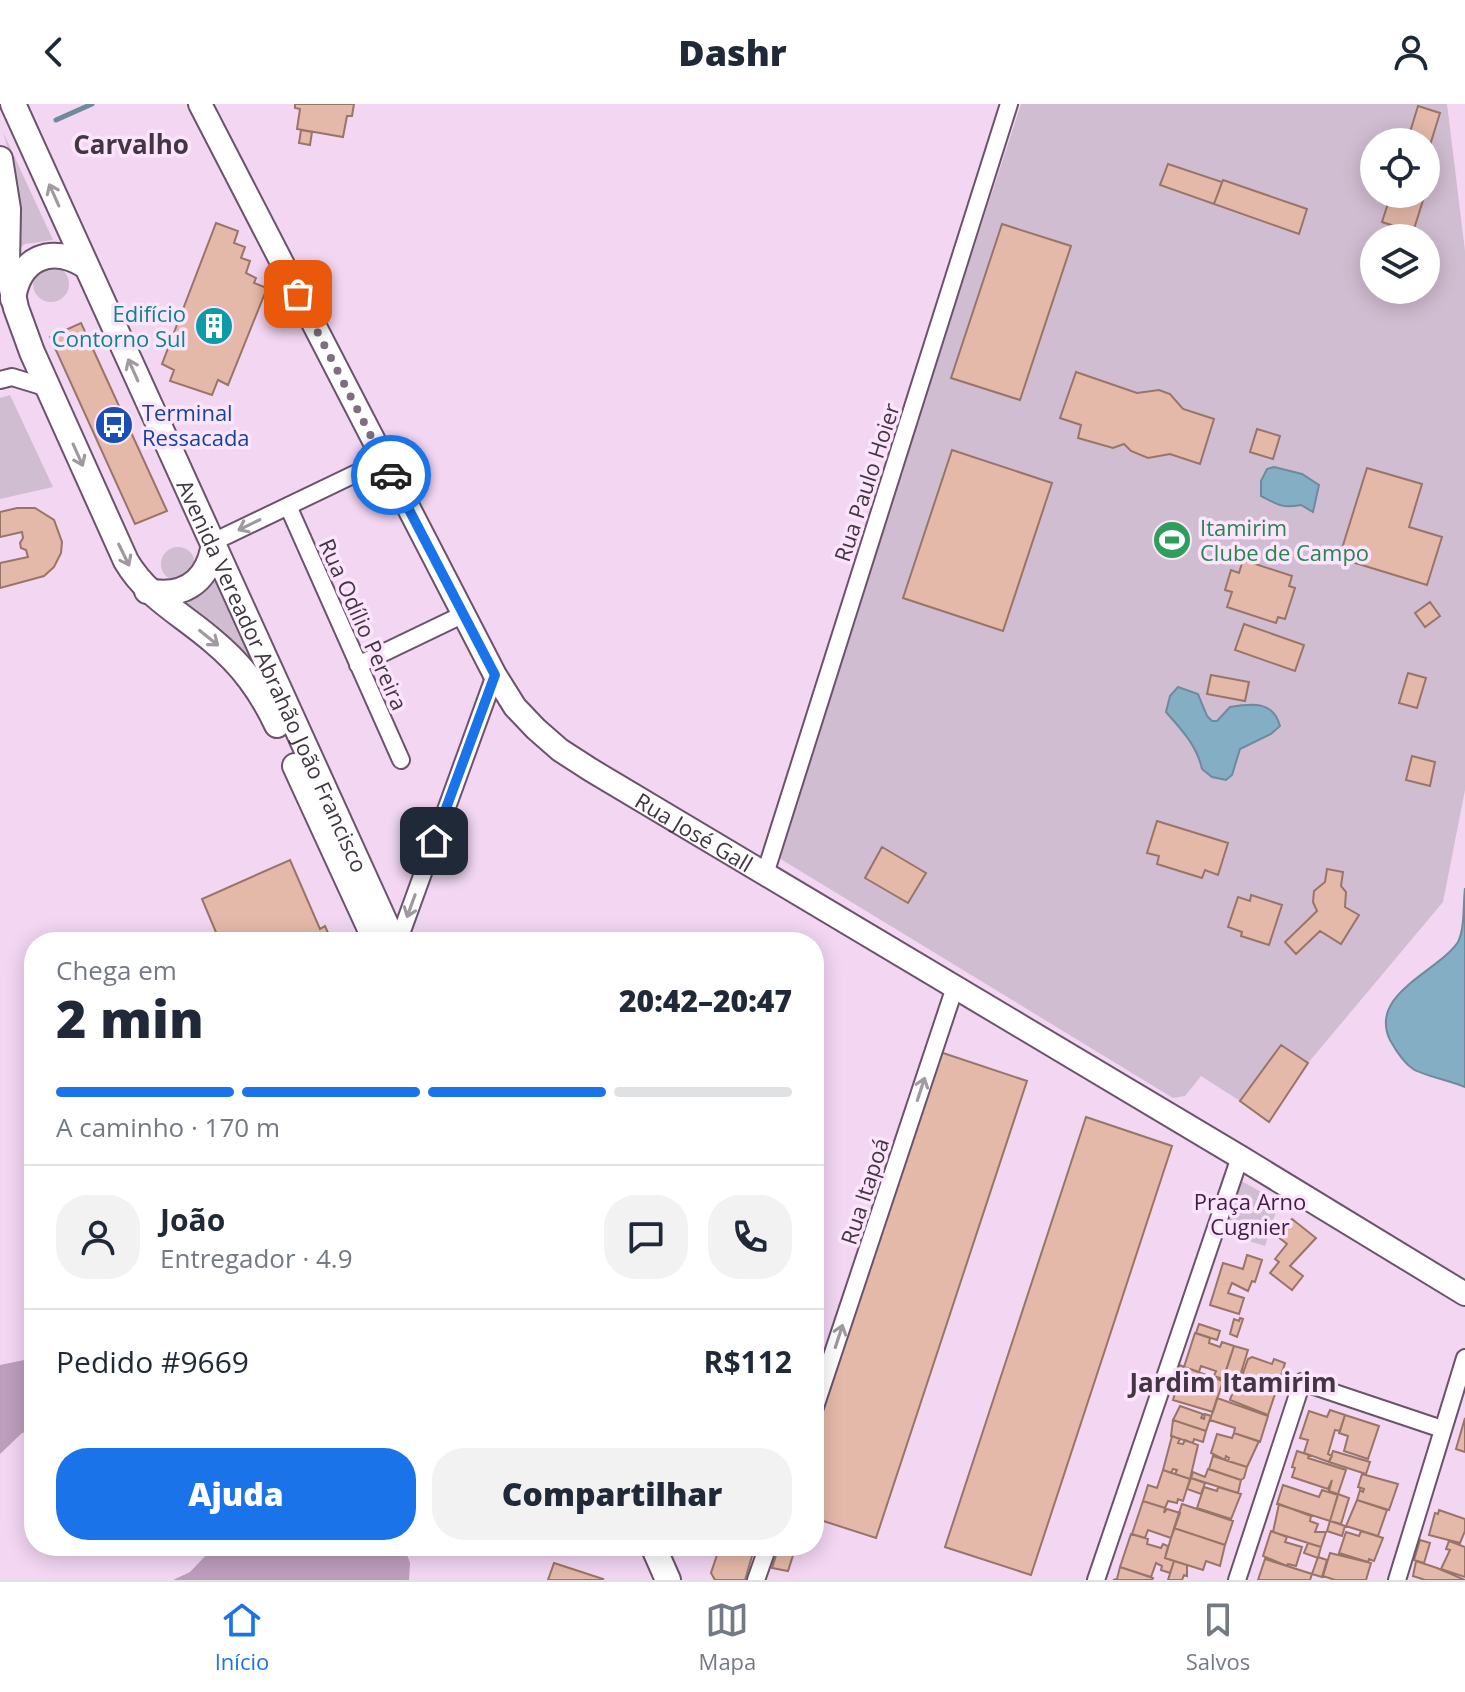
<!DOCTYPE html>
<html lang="pt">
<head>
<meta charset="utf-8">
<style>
  body { margin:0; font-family:"Open Sans",sans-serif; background:#f2f2f3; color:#1f2937; height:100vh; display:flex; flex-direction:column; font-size:30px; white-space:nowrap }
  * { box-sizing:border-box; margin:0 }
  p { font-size:26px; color:#747a83 }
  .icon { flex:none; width:44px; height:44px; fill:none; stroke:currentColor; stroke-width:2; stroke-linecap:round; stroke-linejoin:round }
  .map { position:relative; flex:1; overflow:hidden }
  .details { position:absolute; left:24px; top:828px; width:800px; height:624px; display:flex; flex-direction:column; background:#fff; border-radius:32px; box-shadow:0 4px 20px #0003 }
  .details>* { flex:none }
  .controls { position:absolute; left:1360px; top:24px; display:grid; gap:16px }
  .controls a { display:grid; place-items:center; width:80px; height:80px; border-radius:50%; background:#fff; box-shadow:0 4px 20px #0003; font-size:40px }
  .pin { position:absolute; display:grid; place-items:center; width:68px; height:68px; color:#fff; margin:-34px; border-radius:16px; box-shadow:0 4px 12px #0006 }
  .courier { position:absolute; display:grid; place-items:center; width:80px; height:80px; margin:-40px; border:6px solid #1a73e8; border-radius:50%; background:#fff; color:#222; box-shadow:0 2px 10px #0007 }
  .headline em { font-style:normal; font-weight:800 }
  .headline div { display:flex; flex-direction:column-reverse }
  .headline { display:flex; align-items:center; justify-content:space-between; height:136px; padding:0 32px }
  h1 { font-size:52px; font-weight:800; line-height:60px }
  .bar { display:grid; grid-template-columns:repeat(4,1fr); gap:12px 8px; align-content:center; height:96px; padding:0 32px }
  .bar i { height:10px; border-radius:6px; background:#e0e1e3 }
  .bar .active { background:#1a73e8 }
  .bar p { grid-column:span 4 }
  .line { display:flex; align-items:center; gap:20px; padding:0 32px; border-top:2px solid #e0e1e3 }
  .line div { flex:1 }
  .round { display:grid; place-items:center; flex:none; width:84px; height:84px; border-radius:32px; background:#f2f2f3 }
  .primary-button { display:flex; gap:16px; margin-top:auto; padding:16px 32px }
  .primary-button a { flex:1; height:92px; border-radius:32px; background:#1a73e8; color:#fff; font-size:32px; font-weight:800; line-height:92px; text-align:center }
  .primary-button a+a { background:#f2f2f3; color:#1f2937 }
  header { display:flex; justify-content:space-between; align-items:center; height:104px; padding:0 32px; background:#fff; font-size:36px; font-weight:800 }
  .tab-bar { display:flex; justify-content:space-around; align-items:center; height:112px; border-top:2px solid #e0e1e3; background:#fff; font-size:22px; color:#747a83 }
  .tab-bar a { display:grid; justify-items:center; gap:4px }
  .tab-bar .active { color:#1a73e8 }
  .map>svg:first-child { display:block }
  .green { fill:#d1bdd1; fill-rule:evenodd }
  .forest { fill:#bd9ebd }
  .water { fill:#83aec3; stroke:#6f8a9c; stroke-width:2 }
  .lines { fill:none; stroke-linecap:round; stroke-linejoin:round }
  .stream { stroke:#6f8a9c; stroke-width:5 }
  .building { fill:#e5b9a9; stroke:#987568; stroke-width:2 }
  .minor-casing { stroke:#6b536b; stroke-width:20 }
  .secondary-casing { stroke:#6b536b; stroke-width:26 }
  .primary-casing { stroke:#6b536b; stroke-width:28 }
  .minor { stroke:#fff; stroke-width:16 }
  .secondary { stroke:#fff; stroke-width:22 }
  .primary { stroke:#fff; stroke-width:24 }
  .oneway { stroke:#a09aa0 }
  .done { stroke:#7f6e7f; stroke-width:8; stroke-dasharray:0 14.4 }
  .route { stroke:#1a73e8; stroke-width:10 }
  .labels { text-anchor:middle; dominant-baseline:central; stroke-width:7; stroke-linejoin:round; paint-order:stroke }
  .culture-label { font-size:22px; fill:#0d838f; stroke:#fce5fc; text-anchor:end }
  .transit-label { font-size:22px; fill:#164399; stroke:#fce5fc; text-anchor:start }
  .street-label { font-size:22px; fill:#413641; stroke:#fce5fc }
  .leisure-label { font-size:22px; fill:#27864d; stroke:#fce5fc; text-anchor:start }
  .park-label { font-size:22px; fill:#431c44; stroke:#fce5fc }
  .quarter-label { font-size:26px; font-weight:bold; fill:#413641; stroke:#fce5fc }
</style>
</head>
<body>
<header><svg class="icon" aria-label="back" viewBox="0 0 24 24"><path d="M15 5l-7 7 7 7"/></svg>Dashr<svg class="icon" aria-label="person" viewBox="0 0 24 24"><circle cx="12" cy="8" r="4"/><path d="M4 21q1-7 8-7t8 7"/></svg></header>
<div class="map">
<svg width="1465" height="1476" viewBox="0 0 1465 1476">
  <rect width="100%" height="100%" fill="#f2d6f2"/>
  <path class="green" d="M1021 0H1447L1465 147V686L1443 798 1308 959 1240 997 1201 972 1185 992 1173 994 779 754 777 746ZM1374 38H1426V90H1374ZM1374 134H1426V186H1374Z
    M3 28 53 136 25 140 16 146 14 66Z
    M33 180a18 18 0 1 1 36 0a18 18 0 1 1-36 0Z
    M10 291 53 383 0 395V294Z
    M161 460a17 17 0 1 1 34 0a17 17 0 1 1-34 0Z
    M218 467 264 574C240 540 218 523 183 501L184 497C202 493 211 483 218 467Z
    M1236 1074 1279 1098 1265 1142 1219 1128Z"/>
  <path class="forest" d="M34 1254V1327L22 1329 0 1350V1261Z
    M215 1442H404L410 1459 409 1476H173L190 1468Z"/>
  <path class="water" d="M1274 363 1302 370 1319 381 1313 408 1301 401C1282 404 1280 402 1261 392V377L1267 365Z
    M1178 583 1198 590 1207 612 1212 617H1217L1230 603C1253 599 1273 597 1280 622L1271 630 1240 645 1232 671 1226 676 1212 673 1202 665C1197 642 1182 626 1166 608L1170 592Z
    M1465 784V983C1451 977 1422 971 1413 965 1404 959 1395 945 1390 936 1368 890 1438 868 1458 838 1465 824 1463 801 1465 784Z"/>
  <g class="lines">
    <path class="stream" d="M56 16 92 0"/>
  </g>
  <path class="building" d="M295 0H354L352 12H347L343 33 297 25 300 5 295 4Z
    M1418 2 1440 9 1426 54V38H1407Z
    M301 26 312 28 310 41 299 39Z
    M1426 54 1435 57 1426 86Z
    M1168 60 1222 78 1214 100 1160 81Z
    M1223 76 1307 105 1299 130 1214 100Z
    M1391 90H1425L1413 128 1382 118Z
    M216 119 238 127 234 139 245 143 241 154 250 157 246 169 256 174 254 179 267 184 228 281 218 276 212 291 170 277 174 266 162 260Z
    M1002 120 1071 142 1020 296 951 274Z
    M81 219 167 407 135 420 50 233Z
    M1076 268 1137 289 1159 286 1170 290 1183 305 1214 315 1200 360 1170 350 1148 354 1131 347 1124 340 1113 344 1078 334 1081 321 1060 314Z
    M1257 325 1280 332 1273 355 1250 348Z
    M952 346 1052 379 1003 527 903 494Z
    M1367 364 1422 380 1409 423 1442 433 1427 481 1339 454Z
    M17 404H35L54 416 62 438 61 449 54 463 44 472 0 484V459L28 453 26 446 21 444 20 439 23 434 22 428 0 433V408Z
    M1243 456 1292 472 1289 482 1295 484 1285 515 1278 513 1276 519 1227 503 1232 488 1225 486 1231 466 1239 469Z
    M1430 498 1440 512 1425 523 1415 509Z
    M1244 520 1304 541 1295 567 1235 546Z
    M1408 569 1426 574 1417 604 1399 599Z
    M1211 571 1249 578 1245 597 1207 590Z
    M1412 652 1435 658 1430 682 1406 676Z
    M1157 717 1228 739 1218 771 1205 766 1202 774 1157 760 1159 752 1147 749Z
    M882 743 926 769 908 799 865 774Z
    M290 756 320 825 325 822 332 838H220L202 795Z
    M1327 765 1343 768 1341 782 1346 788 1345 803 1359 811 1341 840 1320 827 1296 850 1285 838 1317 807 1313 798 1314 787 1325 778Z
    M1251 791 1282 801 1269 841 1241 832 1242 828 1228 823 1238 793 1250 797Z
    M1281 941 1308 959 1269 1018 1240 997Z
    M940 948 1027 977 876 1434 814 1414V1333Z
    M1086 1013 1172 1042 1031 1471 945 1443Z
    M1292 1115 1316 1134 1290 1162 1303 1172 1292 1186 1270 1169 1279 1158 1275 1155 1287 1140 1277 1132Z
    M1247 1151 1262 1156 1255 1178 1252 1177 1248 1187 1232 1179 1228 1189 1244 1194 1239 1210 1210 1201 1223 1159 1243 1165Z
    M1240 1214 1243 1215 1237 1233 1230 1230 1234 1215 1239 1217Z
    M1199 1220 1220 1227 1217 1236 1196 1229Z
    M1195 1229 1210 1234 1209 1239 1220 1243 1222 1238 1234 1242 1223 1275 1214 1272 1216 1267 1201 1262 1199 1268 1184 1263Z
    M1234 1242 1248 1246 1240 1272 1226 1267Z
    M1252 1253 1272 1260 1274 1255 1285 1259 1277 1284 1242 1272 1248 1255Z
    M1179 1261 1223 1277 1213 1308 1173 1296 1177 1282H1182L1173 1279Z
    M1238 1273 1277 1284 1268 1311 1230 1296Z
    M1217 1294 1268 1312 1260 1338 1234 1329 1235 1324 1210 1316Z
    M1180 1302 1203 1310 1201 1314 1204 1315 1205 1310 1211 1312 1206 1327 1173 1316Z
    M1330 1306 1345 1311 1340 1327 1335 1326 1328 1350 1332 1352 1329 1358 1304 1349 1308 1336 1300 1334 1309 1307 1327 1313Z
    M1345 1311 1379 1322 1368 1355 1344 1347 1348 1332 1339 1329Z
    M1465 1314V1348L1456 1345Z
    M1173 1316 1206 1327 1203 1338 1194 1335 1193 1339 1171 1332Z
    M1234 1329 1259 1337 1247 1363 1228 1357 1229 1354 1226 1352 1225 1356 1211 1349 1217 1330 1232 1334Z
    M1172 1332 1180 1335 1178 1339 1183 1340 1185 1336 1198 1341 1190 1375 1175 1370 1177 1366 1173 1365 1171 1369 1163 1366Z
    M1297 1347 1309 1351 1308 1354 1346 1366 1338 1390 1329 1387 1332 1376 1328 1385 1292 1373 1295 1364 1292 1363Z
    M1333 1347 1370 1358 1366 1370 1329 1358Z
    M1213 1352 1247 1363 1244 1374 1241 1376 1209 1365Z
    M1208 1365 1241 1376 1238 1389 1191 1374 1193 1368 1205 1373Z
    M1163 1366 1190 1375 1183 1397 1178 1395 1177 1399 1168 1397 1165 1404 1143 1397 1148 1381 1157 1384Z
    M1362 1370 1398 1380 1389 1406 1357 1396 1360 1386 1363 1388 1364 1385 1358 1383Z
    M1191 1374 1205 1379 1201 1390 1187 1385Z
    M1283 1381 1319 1393 1322 1386 1338 1391 1330 1417 1277 1400Z
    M1204 1383 1217 1387 1218 1383 1241 1390 1231 1415 1197 1404Z
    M1338 1390 1349 1394 1341 1420 1330 1417Z
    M1357 1396 1387 1406 1378 1432 1346 1422Z
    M1143 1397 1165 1404 1164 1409 1167 1405 1180 1409 1171 1434 1148 1426 1145 1434 1132 1430Z
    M1182 1400 1233 1417 1225 1441 1174 1424Z
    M1279 1400 1311 1412 1310 1417 1318 1420 1315 1428H1326L1321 1443 1273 1428Z
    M1439 1406 1465 1415V1427L1460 1439 1429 1431 1435 1409 1438 1410Z
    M1330 1417 1345 1422 1342 1432 1327 1427Z
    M1174 1424 1225 1441 1220 1462 1206 1457 1203 1466 1165 1454Z
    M1271 1427 1287 1433 1285 1438 1302 1443 1296 1462 1288 1460 1287 1462 1263 1452Z
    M1361 1427 1383 1434 1374 1457 1369 1455 1368 1458 1339 1449 1346 1428 1359 1432Z
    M1131 1430 1148 1435 1147 1440 1161 1444 1163 1440 1168 1442 1165 1454 1174 1457 1170 1469 1161 1466 1162 1462 1156 1459 1151 1473 1120 1463Z
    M1420 1436 1430 1439 1424 1459 1414 1456Z
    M1449 1437 1465 1443V1473L1441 1465 1450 1446 1446 1445Z
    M1308 1439 1321 1443 1318 1454 1304 1449Z
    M720 1442H755L745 1476H715L711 1469Z
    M779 1442H796L788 1467 772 1464Z
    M1330 1449 1371 1459 1366 1476H1335L1323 1472Z
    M1318 1453 1327 1456 1322 1473 1312 1470Z
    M1265 1455 1312 1470 1310 1476H1258Z
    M1174 1457 1187 1461V1472L1184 1471 1182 1476H1168Z
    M1416 1457 1437 1464 1465 1476H1425L1413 1472Z
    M554 1459 603 1475 602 1476H548Z
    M1120 1463 1153 1474 1152 1476H1113L1117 1475Z"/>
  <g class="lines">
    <g class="minor-casing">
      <path id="minor" d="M0 276 12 273 48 284
        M288 402 401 656
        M211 439 384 356
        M358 561 462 511
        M765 770 1009 0
        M398 838 495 571
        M814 1306 955 883
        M756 1476 768 1442
        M1096 1476 1240 1053
        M1237 1476 1302 1278 1442 1325
        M1397 1476 1465 1254"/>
    </g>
    <g class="secondary-casing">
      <g id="secondary">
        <path id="s1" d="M200 0 495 571 515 603 536 625 560 646 591 666 1240 1053 1465 1190"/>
      </g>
    </g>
    <g class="primary-casing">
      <g id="primary">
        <path id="s2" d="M13 0 394 838"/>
        <path d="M0 55 8 105 7 162 16 204 32 248 126 457C147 493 182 510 213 537 242 561 261 587 277 621"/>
        <path d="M13 195C19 154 51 140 86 162"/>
        <path d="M147 487C182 494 206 479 213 445"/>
        <path d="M295 662 376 838"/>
        <path d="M653 1442 668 1476"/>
      </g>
    </g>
    <use href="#minor" class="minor"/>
    <use href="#secondary" class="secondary"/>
    <use href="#primary" class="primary"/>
  </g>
  <defs><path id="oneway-shaft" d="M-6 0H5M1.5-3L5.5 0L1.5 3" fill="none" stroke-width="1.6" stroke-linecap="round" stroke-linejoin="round" transform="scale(2)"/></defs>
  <g class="oneway">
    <use href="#oneway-shaft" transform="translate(54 91) rotate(-114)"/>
    <use href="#oneway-shaft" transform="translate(133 266) rotate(-114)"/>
    <use href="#oneway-shaft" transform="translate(78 351) rotate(66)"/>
    <use href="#oneway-shaft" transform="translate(249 421) rotate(154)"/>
    <use href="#oneway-shaft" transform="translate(124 451) rotate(64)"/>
    <use href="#oneway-shaft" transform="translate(209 534) rotate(39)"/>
    <use href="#oneway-shaft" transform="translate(411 802) rotate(110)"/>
    <use href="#oneway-shaft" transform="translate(921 985) rotate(-72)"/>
    <use href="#oneway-shaft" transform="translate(839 1232) rotate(-72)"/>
  </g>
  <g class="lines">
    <path class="done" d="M298 190 391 371"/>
    <path class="route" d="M391 371 495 571 434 737"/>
  </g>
  <defs>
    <g id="building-disc" transform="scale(2)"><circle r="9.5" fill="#0f9aa8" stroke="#fce5fc"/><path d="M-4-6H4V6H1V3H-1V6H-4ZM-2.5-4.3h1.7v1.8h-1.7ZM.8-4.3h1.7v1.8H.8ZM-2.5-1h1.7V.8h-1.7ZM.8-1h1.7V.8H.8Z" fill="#fff"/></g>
    <g id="bus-disc" transform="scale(2)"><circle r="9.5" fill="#1a4fb4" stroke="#fce5fc"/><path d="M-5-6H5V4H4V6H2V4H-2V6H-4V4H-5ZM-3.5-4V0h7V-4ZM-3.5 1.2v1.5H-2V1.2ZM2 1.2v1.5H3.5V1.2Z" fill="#fff"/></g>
    <g id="stadium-disc" transform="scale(2)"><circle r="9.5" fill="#2e9e5b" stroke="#fce5fc"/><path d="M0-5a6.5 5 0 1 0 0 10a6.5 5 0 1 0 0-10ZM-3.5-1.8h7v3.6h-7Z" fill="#fff"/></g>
  </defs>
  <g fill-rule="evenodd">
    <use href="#building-disc" x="214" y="222"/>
    <use href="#bus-disc" x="114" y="321"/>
    <use href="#stadium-disc" x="1172" y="436"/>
  </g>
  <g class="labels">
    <g class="culture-label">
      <text x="186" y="209">Edifício<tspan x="186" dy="25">Contorno Sul</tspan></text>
    </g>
    <g class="transit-label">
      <text x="142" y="308">Terminal<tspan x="142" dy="25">Ressacada</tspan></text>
    </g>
    <g class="street-label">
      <text transform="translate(866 378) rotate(-72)">Rua Paulo Hoier</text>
      <text transform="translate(364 520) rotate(66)">Rua Odílio Pereira</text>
      <text stroke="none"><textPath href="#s2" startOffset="628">Avenida Vereador Abrahão João Francisco</textPath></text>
      <text stroke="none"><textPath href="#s1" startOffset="900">Rua José Gall</textPath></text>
      <text transform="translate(864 1087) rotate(-72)">Rua Itapoá</text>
    </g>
    <g class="leisure-label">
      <text x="1200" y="423">Itamirim<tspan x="1200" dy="25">Clube de Campo</tspan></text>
    </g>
    <g class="park-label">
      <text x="1250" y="1097">Praça Arno<tspan x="1250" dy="25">Cugnier</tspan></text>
    </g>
    <g class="quarter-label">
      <text x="131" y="40">Carvalho</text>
      <text x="1233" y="1278">Jardim Itamirim</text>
    </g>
  </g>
</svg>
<div class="controls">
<a><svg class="icon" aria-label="locate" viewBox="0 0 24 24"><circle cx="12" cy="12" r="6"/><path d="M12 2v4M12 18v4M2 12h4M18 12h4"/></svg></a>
<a><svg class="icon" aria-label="layers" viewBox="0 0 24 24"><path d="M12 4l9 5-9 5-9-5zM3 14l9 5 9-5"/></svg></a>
</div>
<div class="pin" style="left:298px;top:190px;background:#ea580c"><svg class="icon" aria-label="bag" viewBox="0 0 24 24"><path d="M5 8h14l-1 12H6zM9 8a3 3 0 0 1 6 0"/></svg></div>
<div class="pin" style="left:434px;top:737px;background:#1f2937"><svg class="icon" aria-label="home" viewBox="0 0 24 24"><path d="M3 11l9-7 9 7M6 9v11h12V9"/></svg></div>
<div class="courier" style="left:391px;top:371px"><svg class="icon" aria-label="car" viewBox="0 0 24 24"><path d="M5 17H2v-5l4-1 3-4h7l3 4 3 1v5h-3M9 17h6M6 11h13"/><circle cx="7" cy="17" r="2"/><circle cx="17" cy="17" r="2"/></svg></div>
<section class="details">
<div class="headline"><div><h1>2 min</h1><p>Chega em</p></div><em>20:42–20:47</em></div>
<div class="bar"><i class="active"></i><i class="active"></i><i class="active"></i><i></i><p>A caminho · 170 m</p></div>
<div class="line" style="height:144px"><a class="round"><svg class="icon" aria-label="person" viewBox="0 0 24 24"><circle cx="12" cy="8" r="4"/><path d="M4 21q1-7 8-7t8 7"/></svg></a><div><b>João</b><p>Entregador · 4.9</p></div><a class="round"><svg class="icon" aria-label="chat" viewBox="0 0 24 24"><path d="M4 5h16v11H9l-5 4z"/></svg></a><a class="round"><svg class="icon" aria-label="phone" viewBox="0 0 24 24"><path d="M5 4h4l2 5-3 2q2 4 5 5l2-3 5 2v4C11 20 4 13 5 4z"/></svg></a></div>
<div class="line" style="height:104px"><div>Pedido #9669</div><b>R$112</b></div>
<div class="primary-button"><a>Ajuda</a><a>Compartilhar</a></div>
</section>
</div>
<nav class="tab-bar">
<a class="active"><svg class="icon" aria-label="home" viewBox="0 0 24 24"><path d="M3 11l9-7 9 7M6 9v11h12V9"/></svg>Início</a>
<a><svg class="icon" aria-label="map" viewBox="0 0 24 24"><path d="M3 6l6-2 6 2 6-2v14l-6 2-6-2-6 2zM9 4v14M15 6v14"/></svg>Mapa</a>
<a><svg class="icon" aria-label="saved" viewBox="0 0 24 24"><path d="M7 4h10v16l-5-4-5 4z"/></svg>Salvos</a>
</nav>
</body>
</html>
